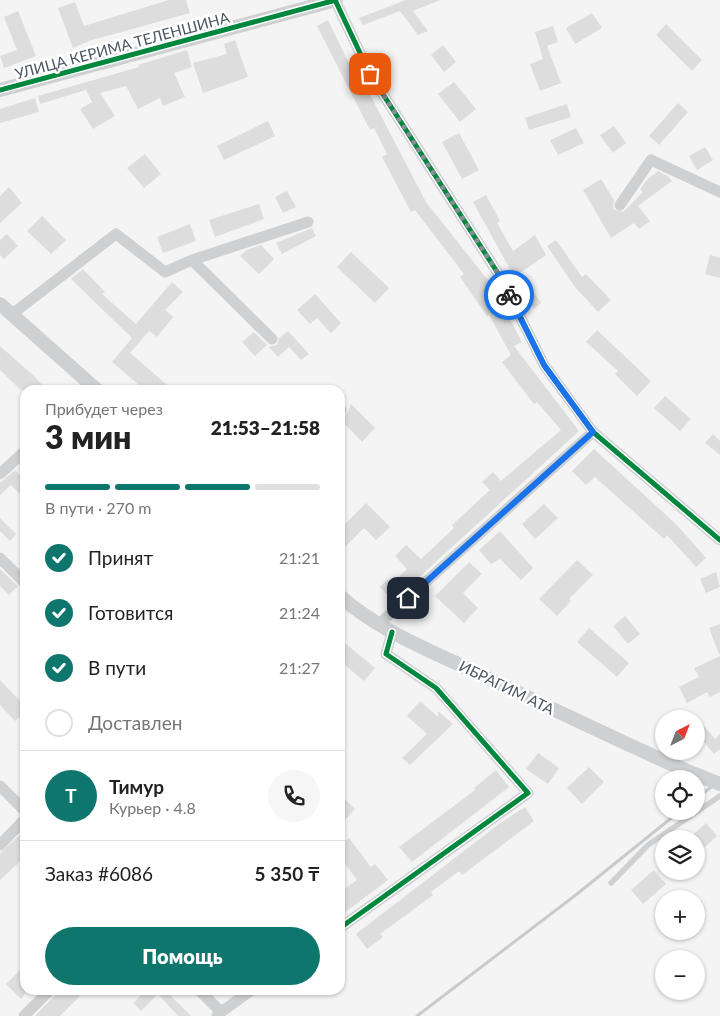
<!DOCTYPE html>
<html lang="ru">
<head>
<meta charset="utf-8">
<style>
  body { margin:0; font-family:Lato,sans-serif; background:#f6f6f6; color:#222; height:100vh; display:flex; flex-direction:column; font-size:19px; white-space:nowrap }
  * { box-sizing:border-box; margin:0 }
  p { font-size:16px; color:#767676 }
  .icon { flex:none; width:28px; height:28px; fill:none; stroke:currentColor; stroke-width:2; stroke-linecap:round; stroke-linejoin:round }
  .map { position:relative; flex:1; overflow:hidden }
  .sheet { position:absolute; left:20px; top:385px; width:325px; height:610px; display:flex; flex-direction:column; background:#fff; border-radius:15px; box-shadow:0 1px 4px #0004 }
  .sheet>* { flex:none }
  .needle { width:32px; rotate:42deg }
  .tools { position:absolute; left:655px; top:710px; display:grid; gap:10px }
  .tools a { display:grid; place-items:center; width:50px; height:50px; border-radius:50%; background:#fff; box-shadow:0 1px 4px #0004; font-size:25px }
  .pin { position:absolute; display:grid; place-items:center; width:42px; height:42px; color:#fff; margin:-21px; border-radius:10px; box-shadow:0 2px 8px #0006 }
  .courier { position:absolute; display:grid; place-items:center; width:50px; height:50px; margin:-25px; border:4px solid #1a73e8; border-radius:50%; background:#fff; color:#222; box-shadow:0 1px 6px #0007 }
  .headline em { font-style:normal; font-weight:800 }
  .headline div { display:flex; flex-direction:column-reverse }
  .headline { display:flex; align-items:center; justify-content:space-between; height:85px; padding:0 25px }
  h1 { font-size:32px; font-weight:800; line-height:38px }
  .bar { display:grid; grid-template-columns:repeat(4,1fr); gap:8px 5px; align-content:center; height:60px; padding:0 25px }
  .bar i { height:6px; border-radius:4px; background:#e0e0e0 }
  .bar .selected { background:#0f766e }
  .bar p { grid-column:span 4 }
  .line { display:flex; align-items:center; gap:12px; padding:0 25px; border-top:1px solid #e0e0e0 }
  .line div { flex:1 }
  .round { display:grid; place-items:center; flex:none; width:52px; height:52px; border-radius:26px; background:#f6f6f6 }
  ol { padding:0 25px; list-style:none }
  li { display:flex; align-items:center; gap:15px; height:55px }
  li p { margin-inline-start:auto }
  li .icon { padding:5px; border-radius:50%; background:#0f766e; color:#fff; stroke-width:4 }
  li:last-child { color:#767676 }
  li i { width:28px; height:28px; border:2px solid #e0e0e0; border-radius:50% }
  .action { display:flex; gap:10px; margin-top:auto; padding:10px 25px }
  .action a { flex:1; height:58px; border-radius:30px; background:#0f766e; color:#fff; font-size:20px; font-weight:800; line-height:58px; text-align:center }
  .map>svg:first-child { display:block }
  .building { fill:#ddddde }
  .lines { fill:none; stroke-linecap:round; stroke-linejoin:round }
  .service { stroke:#ced0d2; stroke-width:5.5 }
  .minor { stroke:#ced0d2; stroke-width:11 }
  .tertiary { stroke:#ced0d2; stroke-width:14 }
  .rail { stroke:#c9cacc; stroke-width:3 }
  .tertiary-bridge { stroke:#ced0d2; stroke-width:14 }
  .cycleway-casing { stroke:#fff; stroke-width:8 }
  .cycleway { stroke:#00873e; stroke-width:5 }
  .done { stroke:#868d94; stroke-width:5; stroke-dasharray:0 9 }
  .route { stroke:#1a73e8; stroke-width:6 }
  .labels { text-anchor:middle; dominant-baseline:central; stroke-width:5; stroke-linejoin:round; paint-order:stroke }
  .street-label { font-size:15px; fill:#4a5661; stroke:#fff }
</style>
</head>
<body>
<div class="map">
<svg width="720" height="1016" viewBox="0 0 720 1016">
  <rect width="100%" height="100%" fill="#f4f4f4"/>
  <path class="building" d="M169 0H186L190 13 89 41 73 48 58 8 75 2 84 26Z
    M406 0H440L413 11 428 31 418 35 400 11 363 25 359 18Z
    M18 11 36 56 4 68 0 56 17 50 4 17Z
    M592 13 602 28 575 44 566 28Z
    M328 20 362 91 367 89 426 202 487 279 503 306 522 342 514 346 579 431 393 601 380 587 388 579 392 583 407 569 395 556 406 545 421 559 454 528 452 525 490 490 482 482 493 472 501 481 561 430 537 402 534 404 502 362 511 355 489 315 487 316 460 277 464 274 415 210 411 212 382 157 387 154 374 128 370 130 317 26Z
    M666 24 702 60 692 71 656 35Z
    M553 26 558 42 547 46 561 83 540 91 530 64 543 59 535 32Z
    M235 40 248 77 203 93 193 63 227 54 224 44Z
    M443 45 456 62 444 72 431 55Z
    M187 50 192 67 174 73 185 97 163 106 160 98 138 109 126 86 100 93 115 116 93 129 80 109 92 102 86 90 40 104 38 96 139 67 138 65Z
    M454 82 476 109 460 122 438 94Z
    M35 98 39 112 0 123V109Z
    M678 103 688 112 659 145 649 136Z
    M567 104 571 117 529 130 525 118Z
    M268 121 275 136 224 160 217 146Z
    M614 126 626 143 613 153 600 135Z
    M576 128 584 143 558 155 550 140Z
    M459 133 479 170 462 179 442 142Z
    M705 147 713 160 697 170 689 156Z
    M145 154 161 174 144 188 127 168Z
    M658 171 669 177 672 181 638 206 650 221 639 229 634 223 611 238 583 190 601 179 614 200 613 209 623 212 643 192 640 189 647 180Z
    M9 187 22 203 0 223V196Z
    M287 191 296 207 283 213 275 197Z
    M486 195 500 221 497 223 513 251 535 235 546 255 520 273 541 303 534 309 509 272 511 271 473 202Z
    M259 204 264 219 215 237 209 220Z
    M42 216 66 240 51 254 27 231Z
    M190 224 196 241 163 253 157 237Z
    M312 228 316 236 282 254 276 243Z
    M7 234 18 246 4 259 0 255V240Z
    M556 240 582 277 586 274 611 300 598 312 575 287 547 246Z
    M261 245 274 259 259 274 240 256 247 250Z
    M351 252 389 288 375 303 337 267Z
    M710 255 720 258V278L705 274Z
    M83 269 105 292 102 294 136 324 172 282 183 292 165 310 173 317 157 337 149 331 130 353 173 390H145L112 362 132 338 71 279Z
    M315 294 341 323 331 333 317 318 310 324 297 310Z
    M597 330 651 381 637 396 615 374 618 371 586 342Z
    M288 331 309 354 301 360 289 347 278 357 269 347 277 345 279 338Z
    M254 332 267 345 255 356 242 342Z
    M0 346 35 377 47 390H21L0 370Z
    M665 396 691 419 680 431 654 408Z
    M351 404 375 428 362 442 340 419 346 415Z
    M713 434 720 441V455L705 443Z
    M594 449 677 525 706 558 696 567 667 535 664 539 595 477 586 485 572 471Z
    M15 470 25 480V499L11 485 0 495V483Z
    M366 503 390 527 376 540 364 528 344 548 340 544V529Z
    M544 504 558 518 535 539 522 524Z
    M0 518 16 534 10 541 0 531Z
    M500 531 533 568 521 580 500 559 491 564 479 550Z
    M577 560 593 575 569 599 571 601 557 616 539 599Z
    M469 562 482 574 463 593 478 608 464 623 435 596Z
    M0 569 18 586 9 595 0 586Z
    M716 572 720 587 706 593 700 579Z
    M625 616 640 634 628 644 613 626Z
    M720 624V654H719L709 628Z
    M589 628 629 663 617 677 577 642Z
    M340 639 375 668 364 681 340 661Z
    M720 656V692L710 697 707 692 687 703 679 687 699 677 694 668Z
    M0 680 25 706V724L19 717 15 721 0 705Z
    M420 701 438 717V711L453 724 410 765 402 758 427 734 407 716Z
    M704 726 715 739 720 734V749L714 754 696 733Z
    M538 753 559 768 548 784 526 769Z
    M589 767 604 782 582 804 567 788Z
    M496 770 509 787 412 862 399 847 475 790 474 788Z
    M340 794 355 809 340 825Z
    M525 807 534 821 462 875 459 871 431 892 433 895 380 934 383 937 367 949 356 934 499 824Z
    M706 823 717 836 696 855V839H688Z
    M21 834 25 838V857L0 880V853Z
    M349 838 371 867 375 864 388 880 340 916V892L357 880 340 857V845Z
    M654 870 666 884 643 904 631 890Z
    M19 971 25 977V994L21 999 6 984Z
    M60 990H74L80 996 60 1016H35Z
    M146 990H165L191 1016H178L158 994 141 1011 133 1003Z"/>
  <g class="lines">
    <path class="service" d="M611 883 648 845 720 796"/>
    <path class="minor" d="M335 0 370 74 501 278 544 365 593 432 720 540
      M620 205 651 160 720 192
      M192 260 308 222
      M11 315 116 234 165 272 192 260 272 339
      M340 411 341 410
      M0 474 25 451
      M0 558 25 583
      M379 624 593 432
      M0 786 25 811
      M0 845 25 819
      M340 928 528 793 436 688 386 654 392 632
      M199 990 221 1012 217 1016
      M221 1012 252 990
      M24 1016 50 990"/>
    <path class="tertiary" d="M0 90 336 0
      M0 304 97 390
      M340 596C378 630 427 649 473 671 542 704 611 737 680 768"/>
    <path class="rail" d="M696 799 720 780
      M417 1016 577 894 680 811"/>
    <path class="tertiary-bridge" d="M680 768 720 784"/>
    <g class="cycleway-casing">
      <path id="cycleway" d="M335 0 370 74 501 278 544 365 593 432 720 540
        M0 90 336 0
        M340 928 528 793 436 688 386 654 392 632"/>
    </g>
    <use href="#cycleway" class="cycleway"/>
  </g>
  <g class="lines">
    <path class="done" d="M370 74 501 278 509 295"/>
    <path class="route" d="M408 598 593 432 544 365 509 295"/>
  </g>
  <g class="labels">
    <g class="street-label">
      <text transform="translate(122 45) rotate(-15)">УЛИЦА КЕРИМА ТЕЛЕНШИНА</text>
      <text transform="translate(507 687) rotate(26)">ИБРАГИМ АТА</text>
    </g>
  </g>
</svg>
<div class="tools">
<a><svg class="needle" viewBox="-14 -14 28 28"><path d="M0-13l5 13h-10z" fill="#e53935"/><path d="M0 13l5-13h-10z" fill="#767676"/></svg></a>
<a><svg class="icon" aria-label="locate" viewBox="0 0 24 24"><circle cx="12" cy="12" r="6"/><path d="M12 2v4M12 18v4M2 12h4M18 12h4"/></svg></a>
<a><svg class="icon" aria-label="layers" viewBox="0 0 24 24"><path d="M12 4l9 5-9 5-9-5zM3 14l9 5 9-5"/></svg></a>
<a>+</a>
<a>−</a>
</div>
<div class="pin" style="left:370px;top:74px;background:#ea580c"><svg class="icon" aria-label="bag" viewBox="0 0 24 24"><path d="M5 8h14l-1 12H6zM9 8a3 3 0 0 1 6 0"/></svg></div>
<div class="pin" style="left:408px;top:598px;background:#1f2937"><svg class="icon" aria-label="home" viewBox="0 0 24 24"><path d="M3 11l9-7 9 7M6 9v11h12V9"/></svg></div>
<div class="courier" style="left:509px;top:295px"><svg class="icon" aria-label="bike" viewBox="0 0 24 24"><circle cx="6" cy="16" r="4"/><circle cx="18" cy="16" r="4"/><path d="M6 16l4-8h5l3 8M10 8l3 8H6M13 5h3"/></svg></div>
<section class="sheet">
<div class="headline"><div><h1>3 мин</h1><p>Прибудет через</p></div><em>21:53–21:58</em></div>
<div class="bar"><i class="selected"></i><i class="selected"></i><i class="selected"></i><i></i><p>В пути · 270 m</p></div>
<ol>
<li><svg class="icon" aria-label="check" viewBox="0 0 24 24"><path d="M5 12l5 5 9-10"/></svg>Принят<p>21:21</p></li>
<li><svg class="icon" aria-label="check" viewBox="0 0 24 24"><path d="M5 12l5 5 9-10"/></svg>Готовится<p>21:24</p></li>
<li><svg class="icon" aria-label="check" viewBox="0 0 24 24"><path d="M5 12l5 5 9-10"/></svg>В пути<p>21:27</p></li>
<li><i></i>Доставлен</li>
</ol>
<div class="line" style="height:90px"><b class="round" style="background:#0f766e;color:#fff">Т</b><div><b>Тимур</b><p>Курьер · 4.8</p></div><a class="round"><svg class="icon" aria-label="phone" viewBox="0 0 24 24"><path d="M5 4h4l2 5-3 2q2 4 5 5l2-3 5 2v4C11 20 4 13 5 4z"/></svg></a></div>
<div class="line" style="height:65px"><div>Заказ #6086</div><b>5 350 ₸</b></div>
<div class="action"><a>Помощь</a></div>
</section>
</div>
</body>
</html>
